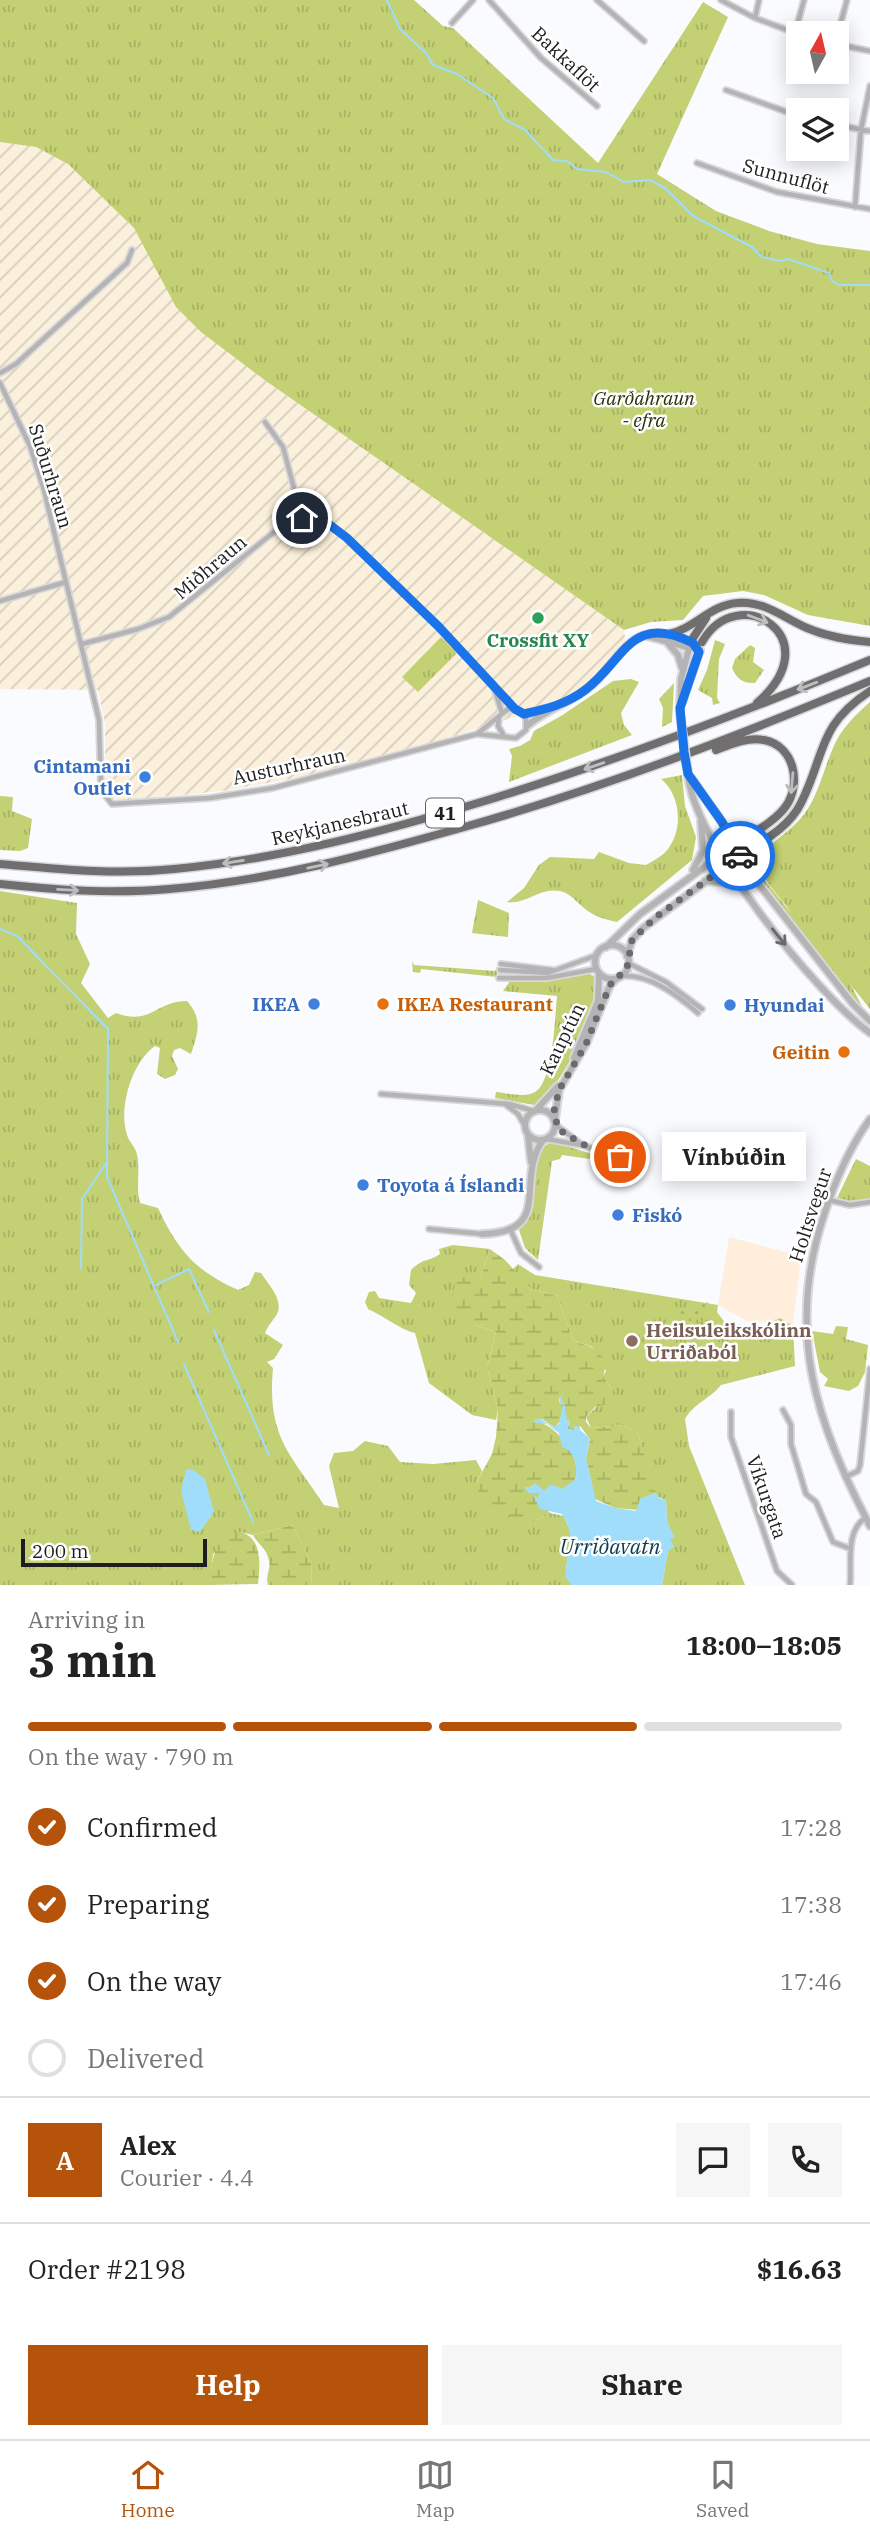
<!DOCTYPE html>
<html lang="en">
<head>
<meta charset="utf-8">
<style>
  body { margin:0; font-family:"IBM Plex Serif",serif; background:#f6f6f6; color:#222; height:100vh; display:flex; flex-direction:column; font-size:26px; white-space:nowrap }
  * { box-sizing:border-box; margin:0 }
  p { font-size:23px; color:#767676 }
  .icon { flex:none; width:38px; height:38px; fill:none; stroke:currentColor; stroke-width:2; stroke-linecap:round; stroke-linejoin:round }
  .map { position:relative; height:1585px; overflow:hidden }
  .side { display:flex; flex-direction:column; background:#fff; flex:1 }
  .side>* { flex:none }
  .needle { width:46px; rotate:8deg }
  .tools { position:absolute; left:786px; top:21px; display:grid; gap:14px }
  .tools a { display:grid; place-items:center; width:63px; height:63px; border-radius:0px; background:#fff; box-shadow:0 4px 18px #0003; font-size:35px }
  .scale { position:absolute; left:21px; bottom:18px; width:186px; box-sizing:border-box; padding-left:7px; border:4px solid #1e1e1f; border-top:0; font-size:19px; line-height:24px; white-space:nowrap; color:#1e1e1f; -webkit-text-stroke:5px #fff; paint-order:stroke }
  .pin { position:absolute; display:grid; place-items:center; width:60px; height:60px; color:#fff; margin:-30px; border:4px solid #fff; border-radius:50%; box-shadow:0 2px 7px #0007 }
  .courier { position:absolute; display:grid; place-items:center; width:70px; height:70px; margin:-35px; border:5px solid #1a73e8; border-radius:50%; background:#fff; color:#222; box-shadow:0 2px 9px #0007 }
  .bubble { position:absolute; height:49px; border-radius:0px; background:#fff; box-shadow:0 4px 18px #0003; font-size:23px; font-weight:700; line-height:49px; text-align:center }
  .headline em { font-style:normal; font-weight:700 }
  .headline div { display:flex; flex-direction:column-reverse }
  .headline { display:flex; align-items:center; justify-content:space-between; height:119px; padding:0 28px }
  h1 { font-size:46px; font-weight:700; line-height:52px }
  .bar { display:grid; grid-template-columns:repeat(4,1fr); gap:10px 7px; align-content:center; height:84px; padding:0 28px }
  .bar i { height:9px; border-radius:5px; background:#e0e0e0 }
  .bar .current { background:#b45309 }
  .bar p { grid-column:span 4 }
  .line { display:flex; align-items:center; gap:18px; padding:0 28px; border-top:2px solid #e0e0e0 }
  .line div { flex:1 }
  .round { display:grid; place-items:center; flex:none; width:74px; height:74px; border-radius:0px; background:#f6f6f6 }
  ol { padding:0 28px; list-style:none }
  li { display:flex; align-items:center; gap:21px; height:77px }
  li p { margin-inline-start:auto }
  li .icon { padding:7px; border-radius:50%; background:#b45309; color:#fff; stroke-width:4 }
  li:last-child { color:#767676 }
  li i { width:38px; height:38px; border:4px solid #e0e0e0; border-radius:50% }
  .primary-button { display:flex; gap:14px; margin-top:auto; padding:14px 28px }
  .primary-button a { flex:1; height:80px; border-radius:0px; background:#b45309; color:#fff; font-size:28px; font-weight:700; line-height:80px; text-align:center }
  .primary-button a+a { background:#f6f6f6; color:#222 }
  .tabs { display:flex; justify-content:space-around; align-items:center; height:98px; border-top:2px solid #e0e0e0; background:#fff; font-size:19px; color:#767676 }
  .tabs a { display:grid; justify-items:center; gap:4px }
  .tabs .current { color:#b45309 }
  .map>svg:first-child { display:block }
  .industrial { fill:url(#industrial-furrows) }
  .education { fill:#ffeedc }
  .grass { fill:url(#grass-tufts) }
  .wetland { fill:url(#wetland-marsh) }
  .garden { fill:url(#garden-dots) }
  .water { fill:#a0ddfb }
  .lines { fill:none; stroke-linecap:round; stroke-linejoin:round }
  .stream { stroke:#a0ddfb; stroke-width:2 }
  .minor-casing { stroke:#d7d8db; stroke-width:8 }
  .tertiary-casing { stroke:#d7d8db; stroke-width:10 }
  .trunk-casing { stroke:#d7d8db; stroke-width:11 }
  .minor { stroke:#b5b3b4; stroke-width:4.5 }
  .tertiary { stroke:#b5b3b4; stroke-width:6 }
  .trunk { stroke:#706e6e; stroke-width:8 }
  .tertiary-bridge-casing { stroke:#d7d8db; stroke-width:10; stroke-linecap:butt }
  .tertiary-bridge { stroke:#b5b3b4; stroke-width:6 }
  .oneway { stroke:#bfbebe }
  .oneway2 { stroke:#6a686a }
  .done { stroke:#6b6b6d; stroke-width:7; stroke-dasharray:0 12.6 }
  .route { stroke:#1a73e8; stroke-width:9 }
  .leisure-dot { fill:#2e9e5b; stroke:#fff; stroke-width:2.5 }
  .shop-dot { fill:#3f7fe0; stroke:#fff; stroke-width:2.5 }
  .food-dot { fill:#e8710a; stroke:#fff; stroke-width:2.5 }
  .education-dot { fill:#8d6e63; stroke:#fff; stroke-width:2.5 }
  .labels { text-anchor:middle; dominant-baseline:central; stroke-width:5; stroke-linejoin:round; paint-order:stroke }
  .shield { fill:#fff; stroke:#626262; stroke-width:2 }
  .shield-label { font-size:18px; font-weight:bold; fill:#1e1e1f }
  .street-label { font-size:19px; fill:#1e1e1f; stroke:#fff }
  .park-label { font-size:19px; font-style:italic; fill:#2d3207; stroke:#fff }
  .leisure-label { font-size:19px; font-weight:bold; fill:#27864d; stroke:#fff }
  .shop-label { font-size:19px; font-weight:bold; fill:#366cbe; stroke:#fff; text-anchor:start }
  .food-label { font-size:19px; font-weight:bold; fill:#c56008; stroke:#fff; text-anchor:start }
  .education-label { font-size:19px; font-weight:bold; fill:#785e54; stroke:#fff; text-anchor:start }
  .water-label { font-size:21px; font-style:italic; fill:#083c50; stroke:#fff }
</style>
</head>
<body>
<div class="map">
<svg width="870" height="1585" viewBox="0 0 870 1585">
  <defs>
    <pattern id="industrial-furrows" width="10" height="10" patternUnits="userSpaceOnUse" patternTransform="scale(1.75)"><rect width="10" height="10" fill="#fbf0db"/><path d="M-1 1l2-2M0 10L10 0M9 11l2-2" fill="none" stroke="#d7cdbc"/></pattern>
    <pattern id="grass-tufts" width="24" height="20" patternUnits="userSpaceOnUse" patternTransform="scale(1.75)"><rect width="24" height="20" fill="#c3d073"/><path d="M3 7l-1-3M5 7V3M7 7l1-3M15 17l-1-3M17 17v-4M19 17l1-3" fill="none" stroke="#a7b263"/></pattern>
    <pattern id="wetland-marsh" width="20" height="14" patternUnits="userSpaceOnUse" patternTransform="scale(1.75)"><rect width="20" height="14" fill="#c3d073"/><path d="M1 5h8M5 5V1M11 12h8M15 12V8" fill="none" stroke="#a7b263"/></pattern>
    <pattern id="garden-dots" width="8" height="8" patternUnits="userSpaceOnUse" patternTransform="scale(1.75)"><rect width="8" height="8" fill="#c3d073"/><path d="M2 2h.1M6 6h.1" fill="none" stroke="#a7b263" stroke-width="1.8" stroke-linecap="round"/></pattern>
  </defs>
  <rect width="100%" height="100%" fill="#fafbff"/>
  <path class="industrial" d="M0 142 36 147 68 164 132 226 175 286 266 381 624 630 626 647 599 677 572 699 431 743 324 773 223 791 130 800 109 799 105 788V723L98 690 0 689Z"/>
  <path class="education" d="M729 1237 801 1256 793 1326 780 1318 772 1322 747 1321 718 1305Z"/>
  <path class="grass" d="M0 0H414L443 26 453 28 598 163 703 2 728 17 657 174 716 211 769 231 817 244 870 251V626L808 615 764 595 743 591 703 596 683 620 651 622 624 630 266 381 201 332 176 307 134 228 68 164 36 147 0 142Z
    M441 637 457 653 418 692 402 677Z
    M715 640 725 644 719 659 717 698 720 703 713 705 712 698 698 690 707 670Z
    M750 645 755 648 753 662 764 670 755 683C743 684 736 678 732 668L735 659Z
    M631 679 639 682 621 713 624 725 632 735 509 782 512 756 509 749 520 746 530 740 534 731 561 716 613 681Z
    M674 683 672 722 662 727 663 708 659 699Z
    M870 702V1009L851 985 865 1012 844 989 761 880 756 871V861L762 877 792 914C784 900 761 881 760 864 759 850 782 837 791 828 817 806 820 778 833 748 840 730 855 715 870 702Z
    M682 775 685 806 696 837 692 860 617 922C608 920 599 918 591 913 580 907 573 894 560 891 540 887 525 905 507 902L524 888 539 865 550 857 594 859 599 852 629 863 646 865C653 861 664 855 668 849 684 828 680 794 661 779Z
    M0 796 13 797 12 811 32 819 28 848 20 851 0 850Z
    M0 891 77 903 76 934 90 964 81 983 108 1018 116 1013C152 1026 155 1001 187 1001 203 1019 198 1033 191 1054L180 1048 174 1050 172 1056 178 1069 175 1075 165 1079 157 1074 160 1048 155 1046C132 1062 118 1108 127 1135 129 1141 133 1145 135 1149 142 1163 135 1185 140 1203L158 1208C178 1250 194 1270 238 1290L249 1285 255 1272 261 1273C268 1284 284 1300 277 1314 273 1321 268 1325 265 1333L283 1345 274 1359 267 1362 273 1368C267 1437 289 1452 324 1505L339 1508 329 1466 334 1453 353 1451 365 1441 388 1446 400 1462 433 1464 476 1460 482 1471 476 1483 534 1522 550 1513 564 1516 572 1536 566 1568 572 1585H312L311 1562 292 1525 253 1535 241 1532 213 1554 210 1585H0Z
    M478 900 509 913 508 937 472 933Z
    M412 961 414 965 495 971 497 967V977L421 969 420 973 413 972Z
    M585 972 596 977C597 1021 566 1073 539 1106L495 1098 496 1092C506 1093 526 1098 535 1092 553 1082 555 1017 557 996L503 991 510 981H545Z
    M553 1142 609 1159 608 1166H604V1161L562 1155 560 1159 552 1161 538 1260 525 1248 519 1230C526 1222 531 1216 533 1206 537 1187 527 1149 553 1142Z
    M856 1159 870 1166V1199L848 1201 837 1198Z
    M453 1245 490 1249 480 1279 475 1325 496 1332 487 1367 498 1410 496 1420 472 1415 429 1383 415 1333C401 1330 384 1316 368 1309L365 1302 369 1292 375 1291 379 1298 411 1303 416 1293 409 1285 411 1270C424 1257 429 1262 440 1254L439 1249Z
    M518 1264 535 1275 718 1305 717 1312 735 1336H765L772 1322 780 1318 793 1326 795 1366 721 1385C710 1399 694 1403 685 1419L689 1446 745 1585H662L670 1539 674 1537 667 1522 666 1500 656 1496 638 1433 622 1425 591 1428 586 1417 613 1391 603 1376 606 1371 592 1347 573 1340 557 1296 531 1289 512 1270Z
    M836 1326 848 1327 846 1339 868 1345 865 1372 858 1386 849 1391 824 1386 828 1379 820 1372 812 1331 833 1334Z"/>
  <path class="wetland" d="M490 1249 505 1260 531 1289 557 1296 573 1340 591 1347 607 1361 603 1376 613 1391 612 1403 595 1407 586 1417V1422L591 1428 622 1425 638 1433 656 1493 641 1499 638 1510 615 1508 595 1499 586 1458 590 1439 580 1426 578 1428 575 1426 574 1430 567 1429 570 1424 568 1420 564 1422 560 1396 559 1402 563 1405 560 1421 555 1428 542 1419 534 1420C556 1425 585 1457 574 1483L562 1489 551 1485 544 1491 533 1485 527 1490 529 1493H540L538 1499 534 1495 550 1513 534 1522 501 1514 482 1502 476 1483 492 1454 496 1437 498 1410 487 1367 496 1332 475 1325 450 1304 457 1277 480 1279Z
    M292 1525 311 1562 312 1585H268C265 1576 271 1570 269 1561 267 1548 258 1545 253 1535Z
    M241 1532C263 1539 260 1565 258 1584L210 1585C212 1560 212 1538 241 1532Z"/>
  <path class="garden" d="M708 1302V1310L699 1311 694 1328 687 1325 691 1315 680 1319 672 1310 684 1307 686 1310Z"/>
  <path class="water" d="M565 1388 561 1400 564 1403 567 1419 565 1422 568 1420 570 1424 567 1429 574 1430 575 1425 579 1428 578 1423 581 1431 590 1438 586 1458 596 1501 615 1508 636 1511 640 1499 656 1493 659 1498 666 1500 667 1522 675 1538 670 1539 674 1547 668 1551 662 1585H572L565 1577C567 1552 577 1536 562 1514L540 1509 533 1495 538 1498 540 1493H529L524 1487H531L535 1483 544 1491 551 1484 562 1489 576 1479C577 1464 574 1450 562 1447L559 1433 547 1424 532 1422 539 1418 553 1427 559 1424 563 1405 559 1402Z
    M192 1469 205 1479 214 1512 200 1532 191 1530 181 1491 186 1470Z"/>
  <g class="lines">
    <path class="stream" d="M387 0 400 29 427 54 433 65 457 74 493 98 504 119 525 130 553 160 567 161 577 169 606 172 624 182 650 180 665 188 693 216 752 247 762 257 779 261 788 259 829 273 832 281 839 285H870
      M0 929 17 936 108 1029 107 1177 178 1342
      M81 1269 82 1199 107 1162
      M156 1285 189 1269 209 1312
      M214 1330 269 1455
      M184 1364 253 1522"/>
    <g class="minor-casing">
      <path id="minor" d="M489 0 541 58 597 106
        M597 0 644 41
        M721 0 755 18 798 34
        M755 18 759 0
        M452 23 473 0
        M795 33 804 0
        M836 40 847 0
        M836 44 870 51
        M726 90 798 116
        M836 125 870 131
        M697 163 777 192 870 209
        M855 207 861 130 870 86
        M0 373 16 364 127 263 132 250
        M0 383 30 446 44 490 99 720 101 790 112 804 210 798 273 788 477 734 516 738 526 730V718L518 710 508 709 477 734
        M265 422 283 447 302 518
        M0 601 66 582
        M82 644 138 629 169 617 279 528C304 510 326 520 347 538L439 627 514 708
        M494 688 502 713
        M499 717 498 726 503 734
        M628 963 666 982 702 1009
        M501 964 552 970
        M500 970 548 973 597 955
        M621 976C650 974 677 995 698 1013
        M499 978H547L596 969
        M381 1094 509 1104 534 1111
        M505 1104 518 1114 525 1126
        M556 1125 581 1144
        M546 1139 581 1145 620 1157
        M829 1200 850 1205 870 1202
        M429 1229 482 1234
        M511 1231 521 1253 539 1267
        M783 1410 791 1425V1444L806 1494 816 1502 833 1542 851 1549
        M731 1412V1437L762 1527 777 1571 792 1585
        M845 1477 858 1471 860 1465 870 1369
        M850 1585C852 1563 845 1532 865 1518"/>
    </g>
    <g class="tertiary-casing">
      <path id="tertiary" d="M647 636 691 648
        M667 642 678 655 682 668
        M682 702 700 650
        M524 714 552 707
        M680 714 681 679 691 641
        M527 726C545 710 568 703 587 689 619 664 628 620 678 637 688 640 695 642 699 652
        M688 774C692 840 816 994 870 1033
        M691 778 722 822 754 878 852 1003 870 1021
        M693 870 703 850 701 821
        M705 881 738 883
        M595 962a17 17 0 1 1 34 0a17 17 0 1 1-34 0Z
        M606 947 640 914 733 846
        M627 956 632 940 643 928 740 856
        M574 1058 598 1001 599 973
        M525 1125a15 15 0 1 1 30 0a15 15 0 1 1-30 0Z
        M536 1110 558 1086
        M555 1119 559 1090 586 1044 610 985 617 978
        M870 1119C849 1148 835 1181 824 1215 785 1332 816 1422 870 1526
        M528 1135 531 1162
        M482 1234C555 1232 514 1181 543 1140"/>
    </g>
    <g class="trunk-casing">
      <path id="trunk" d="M669 634C694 629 710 605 737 603 763 600 784 618 807 628 828 637 847 640 870 642
        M691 641 706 618
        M702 642C738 579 832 638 757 703
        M716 750C731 744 747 737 764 740 794 746 802 783 786 806 774 823 750 834 733 846
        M740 856C761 842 789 828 801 803 826 753 817 726 870 691
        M0 864C58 869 116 875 174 869 282 859 385 831 488 800 618 760 745 712 870 660
        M754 878 752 863 755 846
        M0 884C56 890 112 894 169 889 271 881 369 854 468 826 606 787 738 736 870 681"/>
    </g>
    <use href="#minor" class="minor"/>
    <use href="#tertiary" class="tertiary"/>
    <use href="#trunk" class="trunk"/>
    <g class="tertiary-bridge-casing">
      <path id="tertiary-bridge" d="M680 714 688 774"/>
    </g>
    <use href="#tertiary-bridge" class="tertiary-bridge"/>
  </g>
  <defs><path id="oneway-shaft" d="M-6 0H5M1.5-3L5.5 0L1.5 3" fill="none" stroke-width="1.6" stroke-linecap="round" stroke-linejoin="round" transform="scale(1.75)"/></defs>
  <g class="oneway">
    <use href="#oneway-shaft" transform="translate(758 619) rotate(21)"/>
    <use href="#oneway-shaft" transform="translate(807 686) rotate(159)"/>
    <use href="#oneway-shaft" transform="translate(594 766) rotate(161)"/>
    <use href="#oneway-shaft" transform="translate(792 783) rotate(95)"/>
    <use href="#oneway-shaft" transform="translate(233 862) rotate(171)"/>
    <use href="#oneway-shaft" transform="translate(318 866) rotate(-12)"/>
    <use href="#oneway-shaft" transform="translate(68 890) rotate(3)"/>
  </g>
  <use class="oneway2" href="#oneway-shaft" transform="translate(779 937) rotate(51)"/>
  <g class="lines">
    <path class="done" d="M620 1157 582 1144 558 1129 554 1111 559 1090 586 1044 610 985 627 968 632 940 656 917 740 856"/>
    <path class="route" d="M302 518 326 522 347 538 439 627 515 709 524 714C546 709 567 704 585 690 625 660 630 612 693 643L699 652 680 708 684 752 688 774 722 822 740 856"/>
  </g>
  <circle class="leisure-dot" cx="538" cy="618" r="7"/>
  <g class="shop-dot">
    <circle cx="145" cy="777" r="7"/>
    <circle cx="314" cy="1004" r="7"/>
    <circle cx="730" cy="1005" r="7"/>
    <circle cx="363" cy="1185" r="7"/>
    <circle cx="618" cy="1215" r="7"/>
  </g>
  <g class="food-dot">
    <circle cx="383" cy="1004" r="7"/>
    <circle cx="844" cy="1052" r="7"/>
  </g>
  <circle class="education-dot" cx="632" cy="1341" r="7"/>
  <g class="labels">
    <rect class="shield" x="426" y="798.5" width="38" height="29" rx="5"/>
    <g class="shield-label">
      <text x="445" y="813">41</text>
    </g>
    <g class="street-label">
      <text transform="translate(566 59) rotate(43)">Bakkaflöt</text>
      <text transform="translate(786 176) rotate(15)">Sunnuflöt</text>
      <text transform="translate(51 476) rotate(73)">Suðurhraun</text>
      <text transform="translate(210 567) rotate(-40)">Miðhraun</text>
      <text transform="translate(289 766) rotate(-12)">Austurhraun</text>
      <text transform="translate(340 823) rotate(-13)">Reykjanesbraut</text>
      <text transform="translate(562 1039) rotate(-64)">Kauptún</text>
      <text transform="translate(810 1215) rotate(-72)">Holtsvegur</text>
      <text transform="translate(767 1497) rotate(71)">Víkurgata</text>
    </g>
    <g class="park-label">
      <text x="644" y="398">Garðahraun<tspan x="644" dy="22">- efra</tspan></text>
    </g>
    <g class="leisure-label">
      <text x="538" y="640">Crossfit XY</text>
    </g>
    <g class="shop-label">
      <text x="131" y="766" text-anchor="end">Cintamani<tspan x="131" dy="22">Outlet</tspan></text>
      <text x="300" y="1004" text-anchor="end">IKEA</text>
      <text x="744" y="1005">Hyundai</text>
      <text x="377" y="1185">Toyota á Íslandi</text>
      <text x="632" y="1215">Fiskó</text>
    </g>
    <g class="food-label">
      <text x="397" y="1004">IKEA Restaurant</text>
      <text x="830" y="1052" text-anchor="end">Geitin</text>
    </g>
    <g class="education-label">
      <text x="646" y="1330">Heilsuleikskólinn<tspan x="646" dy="22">Urriðaból</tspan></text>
    </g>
    <g class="water-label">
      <text x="610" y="1546">Urriðavatn</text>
    </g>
  </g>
</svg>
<div class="tools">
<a><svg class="needle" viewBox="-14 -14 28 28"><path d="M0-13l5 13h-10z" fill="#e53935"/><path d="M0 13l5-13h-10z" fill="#767676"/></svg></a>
<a><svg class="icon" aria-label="layers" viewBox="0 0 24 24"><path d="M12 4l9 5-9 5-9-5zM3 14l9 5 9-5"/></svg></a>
</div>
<div class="scale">200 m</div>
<div class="pin" style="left:620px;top:1157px;background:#ea580c"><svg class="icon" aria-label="bag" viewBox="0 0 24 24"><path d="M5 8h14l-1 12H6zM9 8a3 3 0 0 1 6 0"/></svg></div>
<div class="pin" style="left:302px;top:518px;background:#1f2937"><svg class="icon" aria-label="home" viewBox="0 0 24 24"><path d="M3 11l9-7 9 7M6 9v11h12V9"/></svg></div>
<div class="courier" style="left:740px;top:856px"><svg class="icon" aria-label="car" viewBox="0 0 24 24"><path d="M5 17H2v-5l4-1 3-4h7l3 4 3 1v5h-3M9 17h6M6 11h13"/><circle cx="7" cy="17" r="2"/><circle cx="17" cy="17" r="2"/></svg></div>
<div class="bubble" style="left:662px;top:1132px;width:144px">Vínbúðin</div>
</div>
<section class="side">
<div class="headline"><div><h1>3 min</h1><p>Arriving in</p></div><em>18:00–18:05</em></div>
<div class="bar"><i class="current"></i><i class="current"></i><i class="current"></i><i></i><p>On the way · 790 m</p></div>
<ol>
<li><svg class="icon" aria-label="check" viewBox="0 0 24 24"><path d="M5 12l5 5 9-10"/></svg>Confirmed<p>17:28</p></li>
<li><svg class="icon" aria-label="check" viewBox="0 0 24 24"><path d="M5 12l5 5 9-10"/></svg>Preparing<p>17:38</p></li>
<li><svg class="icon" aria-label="check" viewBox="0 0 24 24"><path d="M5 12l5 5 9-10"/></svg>On the way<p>17:46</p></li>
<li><i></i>Delivered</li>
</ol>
<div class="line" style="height:126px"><b class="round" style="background:#b45309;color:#fff">A</b><div><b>Alex</b><p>Courier · 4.4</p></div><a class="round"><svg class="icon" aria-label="chat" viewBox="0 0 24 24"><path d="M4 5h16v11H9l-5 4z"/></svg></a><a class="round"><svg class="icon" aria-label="phone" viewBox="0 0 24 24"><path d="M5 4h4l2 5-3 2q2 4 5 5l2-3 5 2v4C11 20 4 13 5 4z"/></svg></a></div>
<div class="line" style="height:91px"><div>Order #2198</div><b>$16.63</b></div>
<div class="primary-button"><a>Help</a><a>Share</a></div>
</section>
<nav class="tabs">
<a class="current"><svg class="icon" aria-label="home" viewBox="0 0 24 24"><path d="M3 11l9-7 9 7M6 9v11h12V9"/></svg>Home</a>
<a><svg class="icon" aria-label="map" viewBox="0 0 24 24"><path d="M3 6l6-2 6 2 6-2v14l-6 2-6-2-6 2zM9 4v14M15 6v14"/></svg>Map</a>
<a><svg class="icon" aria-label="saved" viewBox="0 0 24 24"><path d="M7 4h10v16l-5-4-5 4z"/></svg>Saved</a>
</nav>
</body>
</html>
